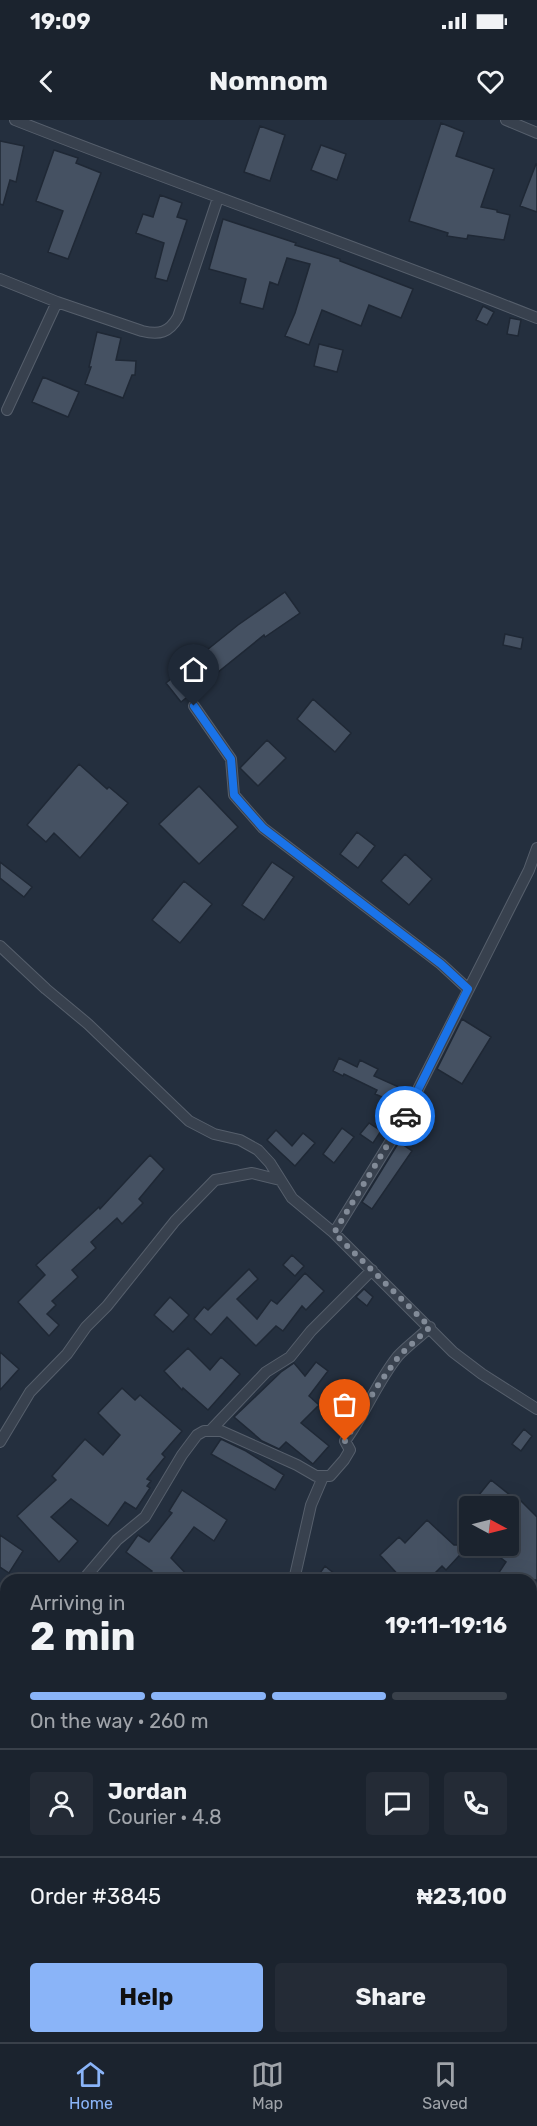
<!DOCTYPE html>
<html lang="en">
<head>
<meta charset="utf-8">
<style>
  body { margin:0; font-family:Rubik,sans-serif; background:#242b36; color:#f1f3f6; height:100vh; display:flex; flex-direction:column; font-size:22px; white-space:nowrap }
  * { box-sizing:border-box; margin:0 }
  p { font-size:20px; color:#a0a4aa }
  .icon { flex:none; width:33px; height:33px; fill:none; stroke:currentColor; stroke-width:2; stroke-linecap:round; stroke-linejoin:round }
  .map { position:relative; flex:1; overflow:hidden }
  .side { position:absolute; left:0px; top:1454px; width:537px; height:470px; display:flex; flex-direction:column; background:#1b232e; border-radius:18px 18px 0 0; box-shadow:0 6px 24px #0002,0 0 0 2px #39404a }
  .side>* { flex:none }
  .needle { width:39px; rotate:97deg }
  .tools { position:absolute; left:459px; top:1376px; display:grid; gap:12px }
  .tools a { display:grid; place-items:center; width:60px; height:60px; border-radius:6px; background:#1b232e; box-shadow:0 6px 24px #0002,0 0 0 2px #39404a; font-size:30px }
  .pin { position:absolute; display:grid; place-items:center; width:51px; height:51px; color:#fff; margin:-62px -26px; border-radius:50% 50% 50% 0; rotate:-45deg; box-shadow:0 0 6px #0007 }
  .pin .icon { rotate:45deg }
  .courier { position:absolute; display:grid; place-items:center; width:60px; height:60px; margin:-30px; border:4px solid #1a73e8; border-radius:50%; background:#fff; color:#222; box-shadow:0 2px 8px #0007 }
  .overview em { font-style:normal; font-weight:700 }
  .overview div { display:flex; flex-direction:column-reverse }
  .overview { display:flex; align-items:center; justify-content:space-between; height:102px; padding:0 30px }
  h1 { font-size:39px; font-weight:700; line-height:45px }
  .bar { display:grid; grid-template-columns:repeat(4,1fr); gap:9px 6px; align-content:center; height:72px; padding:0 30px }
  .bar i { height:8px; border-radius:4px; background:#39404a }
  .bar .current { background:#8ab4f8 }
  .bar p { grid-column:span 4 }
  .line { display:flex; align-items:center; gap:15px; padding:0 30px; border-top:2px solid #39404a }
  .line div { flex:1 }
  .round { display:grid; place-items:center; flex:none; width:63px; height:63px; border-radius:6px; background:#242b36 }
  .cta { display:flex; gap:12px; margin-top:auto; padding:12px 30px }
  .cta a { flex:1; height:69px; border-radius:6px; background:#8ab4f8; color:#111; font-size:24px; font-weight:700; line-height:69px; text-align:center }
  .cta a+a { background:#242b36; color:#f1f3f6 }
  .status { display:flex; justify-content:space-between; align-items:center; height:42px; padding:0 30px; background:#1b232e; direction:ltr }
  .status svg { height:16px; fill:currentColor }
  header { display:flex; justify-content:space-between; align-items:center; height:78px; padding:0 30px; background:#1b232e; font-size:27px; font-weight:700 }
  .tabs { display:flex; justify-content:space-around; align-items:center; height:84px; border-top:2px solid #39404a; background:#1b232e; font-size:16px; color:#a0a4aa }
  .tabs a { display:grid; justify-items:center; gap:3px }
  .tabs .current { color:#8ab4f8 }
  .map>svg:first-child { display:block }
  .building { fill:#455162; stroke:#1f2835; stroke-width:1.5 }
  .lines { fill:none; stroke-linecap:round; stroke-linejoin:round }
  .minor-casing { stroke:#565f6c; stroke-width:12 }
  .minor { stroke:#38414e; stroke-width:10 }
  .done { stroke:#828b98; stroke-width:6; stroke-dasharray:0 10.8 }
  .route { stroke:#1a73e8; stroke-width:8 }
</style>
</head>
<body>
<div class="status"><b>19:09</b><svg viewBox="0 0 49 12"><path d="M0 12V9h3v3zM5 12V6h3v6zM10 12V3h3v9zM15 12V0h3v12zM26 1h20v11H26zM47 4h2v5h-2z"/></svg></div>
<header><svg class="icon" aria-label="back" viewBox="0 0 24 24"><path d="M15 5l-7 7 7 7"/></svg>Nomnom<svg class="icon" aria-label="heart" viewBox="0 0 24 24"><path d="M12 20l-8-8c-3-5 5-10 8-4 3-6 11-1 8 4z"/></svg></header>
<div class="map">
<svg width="537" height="1922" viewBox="0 0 537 1922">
  <rect width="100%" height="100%" fill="#242f3e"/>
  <path class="building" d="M441 3 464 12 456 36 494 49 481 87 497 90V92L510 95 504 120 468 115 467 119 447 116 448 113 409 101Z
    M260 6 285 15 270 61 244 52Z
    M0 21 24 26 16 62 10 60 3 85 0 84Z
    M321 25 346 34 337 60 311 50Z
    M54 30 78 38 76 43 101 53 68 139 48 132 63 91 36 81Z
    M536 44H537V92L520 86Z
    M160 75 182 83 177 97 187 100 167 161 155 158 164 123 136 113 143 94 153 97Z
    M223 99 296 123 295 125 340 139V141L413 169 401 198 369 185 361 206 322 190 309 225 285 216 295 193 310 144 287 138 278 165 270 162 263 189 240 183 246 159 209 149Z
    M483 186 494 192 487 205 476 200Z
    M510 198 521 200 518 216 507 214Z
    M97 212 121 218 116 240 136 241 135 255H132L123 278 85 264 91 247H89Z
    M319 224 343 230 337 252 314 246Z
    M43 257 79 272 68 297 32 282Z
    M285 472 300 493 265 517 264 515 181 582 166 563 238 505Z
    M505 514 523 518 521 529 503 525Z
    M313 579 351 613 335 632 297 599Z
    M267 620 286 638 258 666 240 648Z
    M79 644 107 669 109 667 128 683 80 738 54 713 46 722 27 705Z
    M199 666 238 707 199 744 159 704Z
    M357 712 375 726 358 748 340 734Z
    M405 734 432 759 409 785 381 761Z
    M0 742 32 767 24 777 0 758Z
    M272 742 294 757 264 800 242 785Z
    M184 761 212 784 180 823 152 800Z
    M462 899 491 917 462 964 437 949Z
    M339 938 357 947 360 940 378 949 374 956 401 968 394 982 375 974 377 970 344 954 343 956 333 951Z
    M369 1003 381 1011 373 1023 360 1014Z
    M342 1008 354 1017 334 1043 323 1034Z
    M276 1010 292 1026 303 1013 315 1023 295 1046 267 1020Z
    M399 1022 412 1031 372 1089 362 1082Z
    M150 1035 164 1049 139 1079 143 1083 122 1104 117 1098 91 1122 96 1128 72 1150 78 1157 52 1181 56 1185 47 1194 59 1205 49 1216 18 1182 45 1155 36 1145 99 1087 100 1089Z
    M292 1135 304 1146 295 1156 283 1145Z
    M249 1149 258 1159 237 1179 257 1199 271 1180 277 1184 305 1153 324 1171 306 1190 302 1186 283 1211 276 1206 256 1226 227 1197 211 1215 194 1199 204 1187 208 1190Z
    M364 1169 373 1177 367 1186 356 1177Z
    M170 1177 189 1195 173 1212 154 1195Z
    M188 1228 210 1250 221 1237 240 1254 208 1290 183 1268 182 1270 164 1251Z
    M0 1232 19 1249 0 1270Z
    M316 1242 328 1251 309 1276 319 1285 301 1303 329 1326 313 1344 286 1322 279 1329 262 1321 234 1297 281 1252 294 1243 305 1256Z
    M122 1268 135 1280 140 1275 182 1311 162 1334 165 1337 147 1359 151 1361 147 1366 150 1368 136 1389 125 1382 108 1406 71 1379 51 1397 78 1421 59 1442 17 1396 56 1360 52 1356 85 1319 103 1335 120 1315 98 1293Z
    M524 1309 532 1316 521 1331 512 1324Z
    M221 1319 246 1331 284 1355 275 1370 211 1334Z
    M491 1360 519 1382 520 1380 537 1397V1460H494L506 1442 484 1425H508V1386H470Z
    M182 1370 227 1400 214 1421 194 1407 171 1438 192 1460H158L151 1452 152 1451 126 1432 138 1415 149 1422 172 1393 169 1391Z
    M427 1400 454 1425H469L446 1450 442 1446 428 1460H403L380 1435 399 1417 405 1423Z
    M0 1415 23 1431 9 1453 0 1447Z
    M325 1446 342 1460H315Z"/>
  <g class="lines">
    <g class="minor-casing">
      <path id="minor" d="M15 0C188 68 364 129 537 198
        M506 0 537 13
        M0 159 57 182 142 211C159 215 169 213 178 197L218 78
        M7 290 57 182
        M194 586 231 639 234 675 263 708 441 844 468 869
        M0 826 46 869 88 904 189 1001 214 1014 240 1020 258 1030 270 1043 292 1078 334 1113 453 1232 482 1254 537 1289
        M334 1113 397 1011 529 750 537 728
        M211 1310 266 1252 290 1237 311 1211 372 1150
        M0 1322 30 1272 67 1234 86 1207 107 1186 175 1101 215 1060 252 1053 280 1060
        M83 1460 117 1420 145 1397 182 1335 197 1315 204 1311H221L297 1345 316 1356H330L344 1340 350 1330 345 1321C365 1294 377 1262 398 1236 407 1226 420 1217 430 1207
        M294 1460 311 1385 323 1357
        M0 1486 6 1488
        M531 1507 537 1499
        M0 1661 6 1663
        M531 1685 537 1687
        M531 1744 537 1741
        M0 1792 6 1800
        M0 1823 6 1820
        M77 1917 81 1922
        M159 1917 162 1922
        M484 1917 494 1922
        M107 1922 121 1917"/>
    </g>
    <use href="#minor" class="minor"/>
  </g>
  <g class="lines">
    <path class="done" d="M345 1321 376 1268 399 1236 430 1207 334 1113 405 996"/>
    <path class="route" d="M194 586 231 639 234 675 263 708 441 844 468 869 405 996"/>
  </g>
</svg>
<div class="tools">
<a><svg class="needle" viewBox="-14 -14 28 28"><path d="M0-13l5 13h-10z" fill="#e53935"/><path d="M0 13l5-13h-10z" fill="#a0a4aa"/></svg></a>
</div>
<div class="pin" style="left:345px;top:1321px;background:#ea580c"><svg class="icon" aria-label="bag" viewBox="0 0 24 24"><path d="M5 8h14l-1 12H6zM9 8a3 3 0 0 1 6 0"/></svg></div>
<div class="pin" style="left:194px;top:586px;background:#1f2937"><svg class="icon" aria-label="home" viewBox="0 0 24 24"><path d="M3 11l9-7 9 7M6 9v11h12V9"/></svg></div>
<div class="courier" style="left:405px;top:996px"><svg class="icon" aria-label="car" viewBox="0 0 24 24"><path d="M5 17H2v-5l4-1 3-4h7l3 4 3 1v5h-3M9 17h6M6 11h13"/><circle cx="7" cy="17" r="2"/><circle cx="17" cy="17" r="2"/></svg></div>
<section class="side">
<div class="overview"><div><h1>2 min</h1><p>Arriving in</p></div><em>19:11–19:16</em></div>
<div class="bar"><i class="current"></i><i class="current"></i><i class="current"></i><i></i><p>On the way · 260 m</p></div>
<div class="line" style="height:108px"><a class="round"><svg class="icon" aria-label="person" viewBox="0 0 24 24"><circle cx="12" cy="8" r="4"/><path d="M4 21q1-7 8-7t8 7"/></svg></a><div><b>Jordan</b><p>Courier · 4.8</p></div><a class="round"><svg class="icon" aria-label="chat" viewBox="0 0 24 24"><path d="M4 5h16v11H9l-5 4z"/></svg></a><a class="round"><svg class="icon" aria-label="phone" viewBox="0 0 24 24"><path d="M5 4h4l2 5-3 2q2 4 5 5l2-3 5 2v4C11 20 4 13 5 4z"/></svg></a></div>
<div class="line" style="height:78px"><div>Order #3845</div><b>₦23,100</b></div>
<div class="cta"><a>Help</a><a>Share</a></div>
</section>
</div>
<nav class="tabs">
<a class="current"><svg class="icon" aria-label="home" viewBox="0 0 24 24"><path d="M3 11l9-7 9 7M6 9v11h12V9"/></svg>Home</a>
<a><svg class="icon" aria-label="map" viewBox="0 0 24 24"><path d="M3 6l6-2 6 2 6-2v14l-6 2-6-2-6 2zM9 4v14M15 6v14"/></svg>Map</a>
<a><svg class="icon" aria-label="saved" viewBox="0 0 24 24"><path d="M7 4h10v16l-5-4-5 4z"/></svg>Saved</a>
</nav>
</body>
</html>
